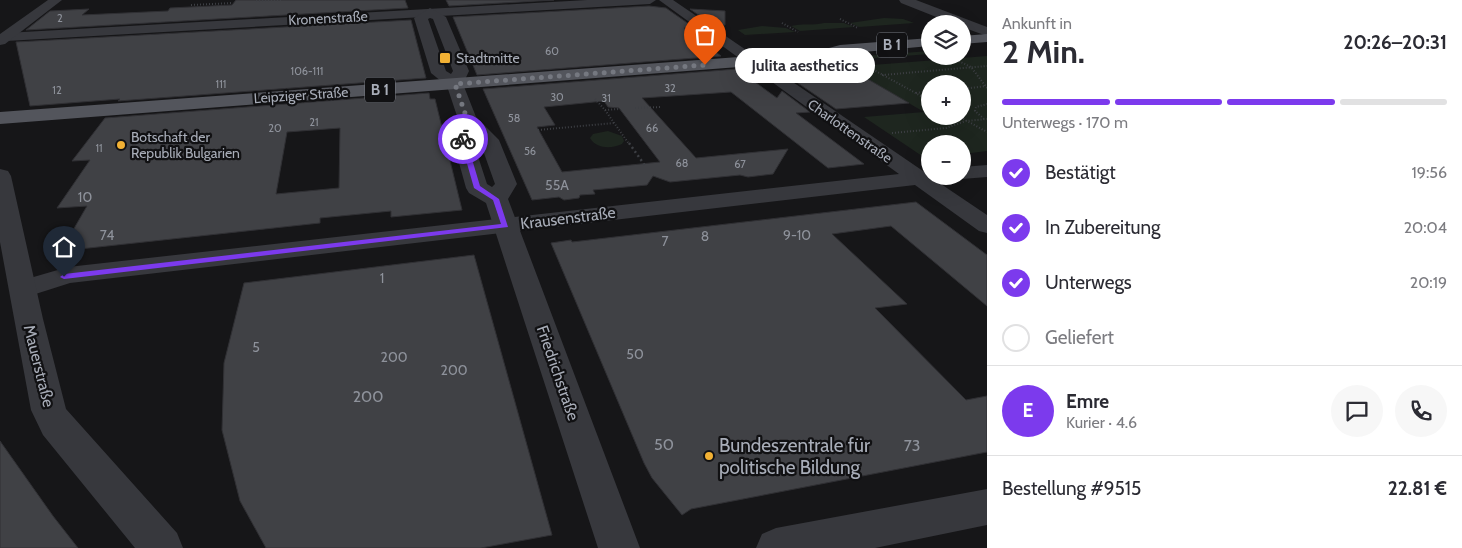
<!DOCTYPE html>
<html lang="de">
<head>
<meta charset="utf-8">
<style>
  body { margin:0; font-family:Cabin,sans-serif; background:#f7f7f7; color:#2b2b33; height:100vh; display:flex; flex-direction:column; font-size:19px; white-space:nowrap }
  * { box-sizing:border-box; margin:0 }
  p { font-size:16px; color:#7c7c81 }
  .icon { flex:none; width:28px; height:28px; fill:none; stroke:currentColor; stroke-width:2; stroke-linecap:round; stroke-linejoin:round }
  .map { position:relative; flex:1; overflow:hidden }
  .sheet { display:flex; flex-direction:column; background:#fff; width:475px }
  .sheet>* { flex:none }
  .controls { position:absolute; left:921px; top:15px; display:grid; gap:10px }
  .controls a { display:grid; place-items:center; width:50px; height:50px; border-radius:50%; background:#fff; box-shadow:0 5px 20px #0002; font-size:25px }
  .pin { position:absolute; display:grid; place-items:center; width:42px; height:42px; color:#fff; margin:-51px -21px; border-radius:50% 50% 50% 0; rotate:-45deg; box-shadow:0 0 5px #0007 }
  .pin .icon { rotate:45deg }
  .courier { position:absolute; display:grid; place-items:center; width:50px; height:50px; margin:-25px; border:4px solid #7c3aed; border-radius:50%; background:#fff; color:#222; box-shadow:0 1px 6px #0007 }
  .bubble { position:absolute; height:35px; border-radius:18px; background:#fff; box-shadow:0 5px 20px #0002; font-size:16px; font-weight:800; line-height:35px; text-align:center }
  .summary em { font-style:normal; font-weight:800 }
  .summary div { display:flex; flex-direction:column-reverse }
  .summary { display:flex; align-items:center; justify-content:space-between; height:85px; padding:0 15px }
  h1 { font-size:32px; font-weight:800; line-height:38px }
  .bar { display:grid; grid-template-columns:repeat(4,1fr); gap:8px 5px; align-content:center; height:60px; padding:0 15px }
  .bar i { height:6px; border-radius:4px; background:#e1e1e2 }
  .bar .on { background:#7c3aed }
  .bar p { grid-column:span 4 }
  .line { display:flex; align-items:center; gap:12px; padding:0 15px; border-top:1px solid #e1e1e2 }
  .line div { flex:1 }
  .round { display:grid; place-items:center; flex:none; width:52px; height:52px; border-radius:26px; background:#f7f7f7 }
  ol { padding:0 15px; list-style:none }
  li { display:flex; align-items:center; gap:15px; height:55px }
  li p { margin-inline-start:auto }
  li .icon { padding:5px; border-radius:50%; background:#7c3aed; color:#fff; stroke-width:4 }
  li:last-child { color:#7c7c81 }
  li i { width:28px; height:28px; border:2px solid #e1e1e2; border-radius:50% }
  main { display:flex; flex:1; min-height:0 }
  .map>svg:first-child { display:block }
  .green { fill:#1e261f; fill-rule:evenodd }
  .building { fill:#404145; stroke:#303034; fill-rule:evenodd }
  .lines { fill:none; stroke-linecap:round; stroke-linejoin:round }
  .path-far1 { stroke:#3d3f44; stroke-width:2; stroke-dasharray:1 2; stroke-linecap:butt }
  .path { stroke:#3d3f44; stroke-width:2.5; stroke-dasharray:2 3; stroke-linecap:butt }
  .minor { fill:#37383d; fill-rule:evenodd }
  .tertiary { fill:#37383d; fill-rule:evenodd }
  .primary { fill:#53555c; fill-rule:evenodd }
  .route { fill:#7c3aed }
  .done { stroke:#757880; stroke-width:5; stroke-dasharray:0 9 }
  .poi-dot { fill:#f2b134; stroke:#111113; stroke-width:2 }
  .labels { text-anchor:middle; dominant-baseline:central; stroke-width:4.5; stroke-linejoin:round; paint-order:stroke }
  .far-number-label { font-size:11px; fill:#8e929b }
  .far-street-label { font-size:14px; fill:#a8adb8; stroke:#111113 }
  .far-poi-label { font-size:14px; fill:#a8adb8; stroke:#111113; text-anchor:start }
  .number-label { font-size:14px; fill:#8e929b }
  .shield { fill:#111113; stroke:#7b7e86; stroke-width:1 }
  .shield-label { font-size:15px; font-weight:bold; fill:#a8adb8 }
  .street-label { font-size:16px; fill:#a8adb8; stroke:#111113 }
  .near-number-label { font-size:16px; fill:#8e929b }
  .near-poi-label { font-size:19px; fill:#a8adb8; stroke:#111113; text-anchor:start }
</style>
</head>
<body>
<main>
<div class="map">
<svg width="987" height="548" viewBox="0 0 987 548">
  <rect width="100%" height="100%" fill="#161618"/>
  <path class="green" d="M884 18 903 19 914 23 859 27 850 23Z
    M824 23H844L854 27 800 31 791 26C802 23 813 26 824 23Z
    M762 26 786 28 795 32 745 35 738 30Z
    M930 51V54L824 62 836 58Z
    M987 56V151L963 154 962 144H930V158H925L864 117 924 112 847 67ZM930 84H962V116H930Z
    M608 131 622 136 624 141 622 144C612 149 596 149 590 138L593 134Z"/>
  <path class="building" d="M236 0H405L408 8 26 30 50 11 89 9 82 15 168 11 170 8 232 5Z
    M446 0H554L449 6Z
    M649 6 666 8 693 27 684 28 721 56 477 75 453 17Z
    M690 9 725 11V25L714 26Z
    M411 20 426 78 118 101 120 99 30 106 16 42Z
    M847 67 909 103 836 109 792 79 799 70Z
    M737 69 777 98 782 91 810 112 796 113 864 164 828 168 731 92 642 98 696 158 788 149 773 174 748 177 740 175 670 182 653 176 647 185 593 190 595 194 580 195 579 198 564 200 559 197 532 200 483 89ZM604 101 608 107 619 108 660 162 562 172 537 127 555 125 544 107Z
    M429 93 430 99H435L462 210 391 217V211L320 218V223L61 251 87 206 57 208 90 160 72 161 105 118ZM340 128 339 188 276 194 287 132Z
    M916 202 987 255V306L891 226 832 234 907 304 875 308 966 400 987 396V452L691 509 682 515 652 478 644 463 551 243 571 240 572 242Z
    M474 255 552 535 481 548H266L240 501 222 430 224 363 244 283Z
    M0 441 53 516 78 548H0Z"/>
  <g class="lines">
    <path class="path-far1" d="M256 1 281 0
      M191 5 232 3
      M840 19 858 28
      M782 23 798 32
      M948 56 971 67 987 88
      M865 65 930 101
      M882 75 987 66
      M962 89 986 86
      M916 93 930 91
      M595 99 605 110 619 109
      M635 108 661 107
      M605 110 629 144
      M958 116 987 132
      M984 119 975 111 976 107 987 104
      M538 130 614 123
      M892 133 946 128 966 121 987 119"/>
    <path class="path" d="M629 143 646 167"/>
    <path class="minor" d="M587 0H656L650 4 6 41 0 38 1 34 6 33Z
      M659 0H673L923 171 930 170V176H947L944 180 938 182 987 215V233L979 231 915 185 70 283 23 298 13 295 9 289 13 283 68 267 899 174Z
      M899 0H916L987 27V36L962 27V24H954L901 3Z
      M987 165V177L962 179 954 176H962V167Z
      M987 489V525L875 548H756L762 534 776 528Z"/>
    <path class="tertiary" d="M48 0H62L5 44 0 45V34Z
      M430 8 446 17 469 71 463 84 476 117 499 140 517 184 508 199 640 548H598L486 203 469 193 466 188 453 141 458 119 447 86 431 73 414 18ZM430 18 433 19 453 71 451 74 446 71 428 19ZM474 136 480 142 495 184 492 187 487 184 473 141Z
      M0 169 8 171 11 176 43 319 66 409 177 533 183 548H135L43 435 31 410 0 242Z"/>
    <path class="primary" d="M987 34V42L962 44V36Z
      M930 38V46L841 54 793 68 779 69 752 66 0 124V112L752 56 779 59 792 58 840 45Z"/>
  </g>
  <path class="route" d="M463 137 466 139 480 186 499 199 508 227 64 279 60 277 64 274 501 224 493 200 474 188 460 139Z"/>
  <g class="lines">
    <path class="done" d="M463 139 467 119 455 84 705 65"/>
  </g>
  <g class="poi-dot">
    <rect x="439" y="52" width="12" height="12" rx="2.5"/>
    <circle cx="121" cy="145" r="5"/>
    <circle cx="709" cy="456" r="5"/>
  </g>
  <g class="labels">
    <g class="far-number-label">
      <text x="60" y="18">2</text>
      <text x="552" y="51">60</text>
      <text x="307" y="71">106-111</text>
      <text x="221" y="84">111</text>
      <text x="670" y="88">32</text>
      <text x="57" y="90">12</text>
      <text x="557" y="97">30</text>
      <text x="606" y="98">31</text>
      <text x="514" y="118">58</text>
      <text x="314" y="122">21</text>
      <text x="275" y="128">20</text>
      <text x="652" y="128">66</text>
      <text x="99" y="148">11</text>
      <text x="530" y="151">56</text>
      <text x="682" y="163">68</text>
      <text x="740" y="164">67</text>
    </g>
    <g class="far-street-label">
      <text transform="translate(328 18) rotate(-3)">Kronenstraße</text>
      <text transform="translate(301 95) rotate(-4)">Leipziger Straße</text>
      <text transform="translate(850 131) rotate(35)">Charlottenstraße</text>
    </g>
    <g class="far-poi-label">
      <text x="456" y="58">Stadtmitte</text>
      <text x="131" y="137">Botschaft der<tspan x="131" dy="16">Republik Bulgarien</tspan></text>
    </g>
    <g class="number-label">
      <text x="557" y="185">55A</text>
      <text x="85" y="197">10</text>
      <text x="107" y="235">74</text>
      <text x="797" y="235">9-10</text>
      <text x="705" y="236">8</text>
      <text x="665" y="241">7</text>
      <text x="382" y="278">1</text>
      <text x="256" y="347">5</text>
      <text x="635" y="354">50</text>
      <text x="394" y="357">200</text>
      <text x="454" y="370">200</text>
    </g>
    <g class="shield">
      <rect x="877" y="32.5" width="30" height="25" rx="4"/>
      <rect x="365" y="77.5" width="30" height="25" rx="4"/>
    </g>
    <g class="shield-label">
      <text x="892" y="45">B 1</text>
      <text x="380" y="90">B 1</text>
    </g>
    <g class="street-label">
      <text transform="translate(568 218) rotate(-7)">Krausenstraße</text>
      <text transform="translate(39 366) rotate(76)">Mauerstraße</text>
      <text transform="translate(558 373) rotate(71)">Friedrichstraße</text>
    </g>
    <g class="near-number-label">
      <text x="368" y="396">200</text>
      <text x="664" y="444">50</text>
      <text x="912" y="445">73</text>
    </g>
    <g class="near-poi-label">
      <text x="719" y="445">Bundeszentrale für<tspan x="719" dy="22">politische Bildung</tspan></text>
    </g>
  </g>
</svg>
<div class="controls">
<a><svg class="icon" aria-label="layers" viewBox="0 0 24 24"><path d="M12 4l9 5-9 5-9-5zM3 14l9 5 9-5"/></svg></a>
<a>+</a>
<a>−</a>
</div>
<div class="pin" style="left:705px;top:65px;background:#ea580c"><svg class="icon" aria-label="bag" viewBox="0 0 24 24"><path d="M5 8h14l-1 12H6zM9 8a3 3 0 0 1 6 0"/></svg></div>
<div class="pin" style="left:64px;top:277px;background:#1f2937"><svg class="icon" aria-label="home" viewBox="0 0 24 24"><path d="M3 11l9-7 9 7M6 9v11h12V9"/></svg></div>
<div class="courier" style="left:463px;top:139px"><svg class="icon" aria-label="bike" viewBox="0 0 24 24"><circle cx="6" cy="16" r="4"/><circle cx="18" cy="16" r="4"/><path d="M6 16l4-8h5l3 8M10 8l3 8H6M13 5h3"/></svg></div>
<div class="bubble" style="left:735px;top:48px;width:140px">Julita aesthetics</div>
</div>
<section class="sheet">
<div class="summary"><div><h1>2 Min.</h1><p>Ankunft in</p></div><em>20:26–20:31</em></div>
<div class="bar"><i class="on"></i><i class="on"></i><i class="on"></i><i></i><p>Unterwegs · 170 m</p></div>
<ol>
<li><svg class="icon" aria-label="check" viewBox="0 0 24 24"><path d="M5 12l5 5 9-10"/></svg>Bestätigt<p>19:56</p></li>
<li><svg class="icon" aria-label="check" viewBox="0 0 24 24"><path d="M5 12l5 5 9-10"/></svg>In Zubereitung<p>20:04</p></li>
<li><svg class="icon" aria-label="check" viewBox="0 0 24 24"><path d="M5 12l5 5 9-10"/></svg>Unterwegs<p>20:19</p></li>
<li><i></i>Geliefert</li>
</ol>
<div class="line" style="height:90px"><b class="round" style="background:#7c3aed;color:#fff">E</b><div><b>Emre</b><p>Kurier · 4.6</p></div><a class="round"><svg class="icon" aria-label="chat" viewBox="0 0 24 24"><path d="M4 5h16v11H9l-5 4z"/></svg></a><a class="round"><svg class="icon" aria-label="phone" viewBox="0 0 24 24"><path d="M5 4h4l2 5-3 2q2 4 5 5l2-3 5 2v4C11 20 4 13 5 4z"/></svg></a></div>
<div class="line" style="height:65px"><div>Bestellung #9515</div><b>22.81 €</b></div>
</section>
</main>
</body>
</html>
